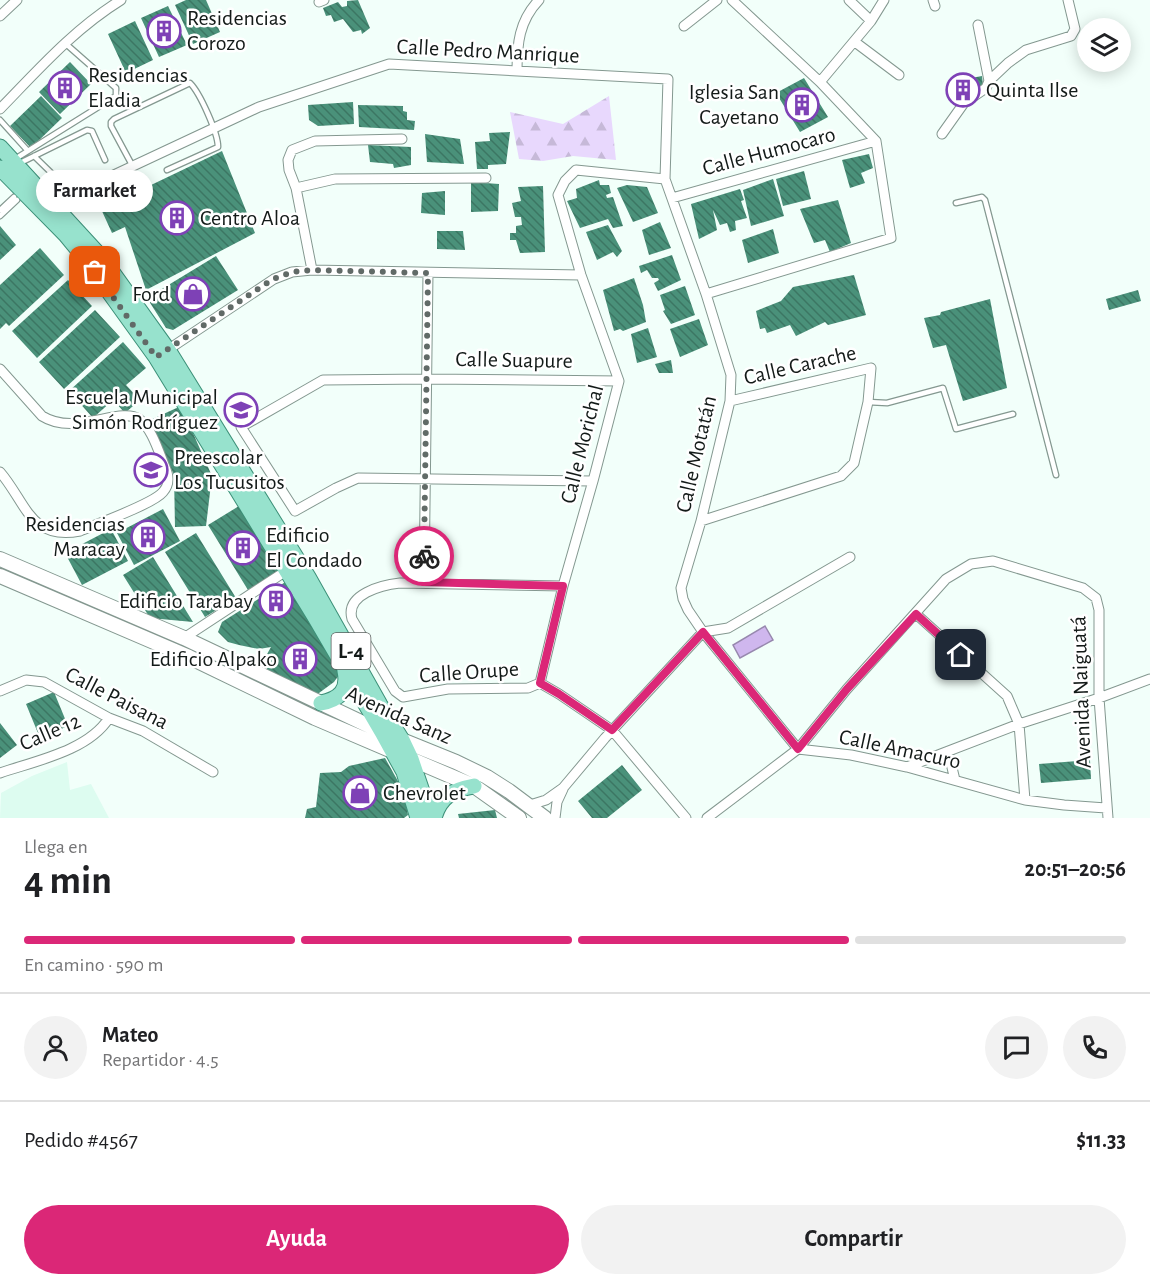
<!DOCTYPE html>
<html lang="es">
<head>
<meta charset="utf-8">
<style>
  body { margin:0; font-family:"Alegreya Sans",sans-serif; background:#f2f2f2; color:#202124; height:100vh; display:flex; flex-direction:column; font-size:22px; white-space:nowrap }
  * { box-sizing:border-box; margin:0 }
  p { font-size:20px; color:#757577 }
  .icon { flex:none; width:33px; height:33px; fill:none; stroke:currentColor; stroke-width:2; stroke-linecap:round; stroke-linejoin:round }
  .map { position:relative; height:818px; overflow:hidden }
  .sheet { display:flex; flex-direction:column; background:#fff; flex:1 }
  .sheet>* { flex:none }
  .buttons { position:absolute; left:1077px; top:18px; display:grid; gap:12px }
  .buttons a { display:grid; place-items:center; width:54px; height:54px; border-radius:50%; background:#fff; box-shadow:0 3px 15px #0003; font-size:30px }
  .pin { position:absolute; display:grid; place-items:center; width:51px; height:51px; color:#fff; margin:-26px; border-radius:12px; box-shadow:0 3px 9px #0006 }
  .courier { position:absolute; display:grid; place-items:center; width:60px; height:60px; margin:-30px; border:4px solid #db2777; border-radius:50%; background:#fff; color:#222; box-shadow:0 2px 8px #0007 }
  .bubble { position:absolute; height:42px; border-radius:21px; background:#fff; box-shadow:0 3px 15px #0003; font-size:20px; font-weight:700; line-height:42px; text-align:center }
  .head em { font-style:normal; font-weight:700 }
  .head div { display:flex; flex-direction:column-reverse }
  .head { display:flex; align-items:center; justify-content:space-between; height:102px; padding:0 24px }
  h1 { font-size:39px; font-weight:700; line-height:45px }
  .bar { display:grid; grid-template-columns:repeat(4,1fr); gap:9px 6px; align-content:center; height:72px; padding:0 24px }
  .bar i { height:8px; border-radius:4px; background:#e0e0e0 }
  .bar .active { background:#db2777 }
  .bar p { grid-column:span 4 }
  .line { display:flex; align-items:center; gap:15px; padding:0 24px; border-top:2px solid #e0e0e0 }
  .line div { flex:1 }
  .round { display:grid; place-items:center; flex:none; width:63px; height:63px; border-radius:32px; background:#f2f2f2 }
  .primary-button { display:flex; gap:12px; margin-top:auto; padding:12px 24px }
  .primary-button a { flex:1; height:69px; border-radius:36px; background:#db2777; color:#fff; font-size:24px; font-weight:700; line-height:69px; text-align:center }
  .primary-button a+a { background:#f2f2f2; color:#202124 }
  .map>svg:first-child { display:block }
  .built { fill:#ddfcf0 }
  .forest { fill:url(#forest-firs) }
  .water { fill:#cfb7ee; stroke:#9788ae; stroke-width:1.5 }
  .building { fill:url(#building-back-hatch) }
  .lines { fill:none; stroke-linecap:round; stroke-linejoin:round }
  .lane-casing { stroke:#849890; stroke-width:7 }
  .street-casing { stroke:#849890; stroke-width:11 }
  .secondary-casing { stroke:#849890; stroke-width:16 }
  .primary-casing { stroke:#3c9078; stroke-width:17 }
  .lane { stroke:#fff; stroke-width:4.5 }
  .street { stroke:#fff; stroke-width:9 }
  .secondary { stroke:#fff; stroke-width:14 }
  .primary { stroke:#97e2cd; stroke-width:15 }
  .done { stroke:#616a67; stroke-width:6; stroke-dasharray:0 10.8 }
  .route { stroke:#db2777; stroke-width:8 }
  .labels { text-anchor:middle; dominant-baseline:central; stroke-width:5; stroke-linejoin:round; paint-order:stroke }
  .shield { fill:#fff; stroke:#5a5f5d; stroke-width:1.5 }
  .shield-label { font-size:21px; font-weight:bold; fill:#131a18 }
  .poi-label { font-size:22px; fill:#131a18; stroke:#fff; text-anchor:start }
  .street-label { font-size:22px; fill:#131a18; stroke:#fff }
</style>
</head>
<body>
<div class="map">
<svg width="1150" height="818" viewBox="0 0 1150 818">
  <defs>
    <pattern id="forest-firs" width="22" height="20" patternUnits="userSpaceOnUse" patternTransform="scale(1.5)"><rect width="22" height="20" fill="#e8d8fd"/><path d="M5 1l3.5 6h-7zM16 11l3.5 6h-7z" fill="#c6b9d8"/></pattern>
    <pattern id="building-back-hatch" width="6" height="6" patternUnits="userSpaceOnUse" patternTransform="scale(1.5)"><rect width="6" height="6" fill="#4a917a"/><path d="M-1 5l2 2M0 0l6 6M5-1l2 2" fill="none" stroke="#3c7663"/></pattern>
  </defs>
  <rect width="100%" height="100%" fill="#f2fffa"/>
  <path class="built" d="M67 762 70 790 91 784 109 818H0L1 793 32 776Z"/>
  <path class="forest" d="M609 96 616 160 573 156 543 161 519 159 510 112 563 124Z"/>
  <path class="water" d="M765 626 773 640 740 658 733 645Z"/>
  <path class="building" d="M186 0H206L220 32 193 44 175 5Z
    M358 0 370 28 362 34 361 30 353 32 343 19 334 22 331 15 326 16 323 8 338 2 342 7 347 6V1Z
    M168 6 187 45 159 57 141 18Z
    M135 21 153 60 126 73 108 34Z
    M70 62 91 84 60 114 39 92Z
    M982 76 983 85 966 96 954 100 950 82Z
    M804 78 828 117 800 132 776 93Z
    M41 96 62 118 31 148 10 126Z
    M353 102 354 124 318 126 309 120 308 105Z
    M358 105 403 106V111L407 112V120L415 121 414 130 359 127Z
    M510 132 506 164 488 165V169H477L475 142 490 141 489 133Z
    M425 134 460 139 464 164 427 162Z
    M368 145 411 147V165L394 168 393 164 370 162Z
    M222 151 255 233 146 290 125 227 112 233 101 209Z
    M869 154 873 168 861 173 865 183 850 188 842 160Z
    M804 171 811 199 783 206 776 179Z
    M773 179 784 216 751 226 743 190Z
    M599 180 600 185H609L611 193 606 195 607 198 613 197 623 226 613 228 608 219 580 228 567 201 577 198 576 189Z
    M471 182 499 184 498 211 471 212Z
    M627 185 647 187 658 213 633 222 617 188Z
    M543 186 545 252 520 253 516 240H510V233H516V226L522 225 521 217H515L512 203 521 201 518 187Z
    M740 189 744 200 741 201 747 218 735 221 736 230 730 232 727 223 720 225 713 210 717 230 699 239 691 204Z
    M445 191V215L421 213 422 193Z
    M838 200 851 243 830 252 825 240 814 243 800 209Z
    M660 222 671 248 649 255 642 230Z
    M608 225 622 251 617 257 613 252 597 260 586 232Z
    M0 226 16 245 0 260Z
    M773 229 779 253 748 263 742 240Z
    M437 231H463L465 250 437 249Z
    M40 248 64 275 9 326 6 323 0 329V285Z
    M672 255 681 280 658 291 654 283 659 280 658 278H652L647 270 641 273 639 266Z
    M216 256 238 290 173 330 166 328 147 298Z
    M854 275 866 315 828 325 825 322 796 336 790 325 767 333 765 328 760 329 756 311 781 301 793 287Z
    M634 278 643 305 646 322 623 331 620 329 614 331 603 290Z
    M68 280 92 306 37 358 12 331Z
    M685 286 695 315 671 324 663 311 665 310 660 295Z
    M1138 290 1141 301 1109 310 1106 299Z
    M990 299 1007 388 963 401 946 345 933 348 924 318 940 315 941 312Z
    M95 310 120 337 64 389 39 362Z
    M699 319 708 345 680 357 670 329Z
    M648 328 657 357 637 363 631 334Z
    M123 342 146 368 126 385 140 400 125 413 113 400 93 418 69 391Z
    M671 360 673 373H659L655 364Z
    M181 406 212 476 206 526 175 527 174 475 148 421Z
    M239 506 278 571 248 590 208 525Z
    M163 509 180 541 134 565 117 533Z
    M111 529 128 561 82 585 65 553Z
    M196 533 236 598 205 617 165 552Z
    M153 557 193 622 150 618 123 575Z
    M287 581 333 655 339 675 334 682 319 693H310L267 671 266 656 271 647 259 649 239 645 228 642 218 632 222 622Z
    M54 692 68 726 40 738 26 704Z
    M0 723 17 745 0 758Z
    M385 758 399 783 406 804 408 815 404 818H305L307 809 316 807 320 773 341 772 349 766Z
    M1090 760 1091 779 1041 783 1039 764Z
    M622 765 642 790 607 818H592L578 801Z
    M495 810 497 818H459L458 814Z"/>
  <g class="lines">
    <g class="lane-casing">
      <path id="lane" d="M0 120 28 151
        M34 156 73 194
        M15 159 116 96V88L66 44
        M20 163 87 130 92 131 105 160
        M132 165 111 126V122L114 119 190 83C200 93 218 133 218 147L167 170
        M956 203 982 197 985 200 1056 475
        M0 210 14 197
        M0 216 17 200
        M868 402 887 403 943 388 956 429 1013 414"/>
    </g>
    <g class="street-casing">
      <path id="street" d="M849 0 871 21
        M933 0 935 6
        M319 2 324 0
        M0 16 17 0
        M978 25 989 81 1008 63 1026 50 1071 36 1075 29 1068 0
        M684 26 717 0
        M855 42 899 75
        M517 71C517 44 519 21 539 0
        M820 82 871 21 884 0
        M0 109C38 70 74 29 121 0
        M942 134 964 103 986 88 989 81
        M296 188 335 179 486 178
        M672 198 876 141
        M54 203 259 107 389 64 668 79 665 179 706 294 731 375 730 401 701 521 681 588 683 599 688 610 703 632 798 749 851 755 907 767 1025 800 1064 805 1106 808
        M312 270 296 188 289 170 288 160 292 150 315 141 402 139
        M706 294 891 238 876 141 820 82 732 0
        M166 351 274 279 292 272 312 270 581 275
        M0 369 42 416C75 437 120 406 139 419 152 428 159 453 165 467 169 476 170 484 163 492 153 504 97 524 80 531 30 541 26 502 0 472
        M593 481 358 478 336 488 295 511 241 427 323 380 428 379 619 381
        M701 521 841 476 854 463 868 402 871 368 730 401
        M424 582 428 273
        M916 614 1007 696 1019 724 1025 800
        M184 638 289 569
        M540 683 563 586 593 481 619 381 581 275 558 195 565 181 576 170 665 179
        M540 683 528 688 448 689 403 697 395 691 352 619C345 594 382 585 400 583L563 586
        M540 683 559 694 612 730 686 818
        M0 691 26 680 44 682 109 718 143 731 213 772
        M948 751 955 780
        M907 767 1019 724 1099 698 1150 679
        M0 773C35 761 88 751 109 718
        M530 805 546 800 563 788 605 738 703 632 728 628 850 557
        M555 818 557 802 563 789
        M707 818 798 749 847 689 946 579 971 564 993 561 1083 588 1096 598 1099 610V698L1108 818"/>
    </g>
    <g class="secondary-casing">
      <path id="secondary" d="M0 559 184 638 382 732 456 762 487 777 509 791 545 818
        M0 576 189 657 315 718 474 786 519 818"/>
    </g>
    <g class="primary-casing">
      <path id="primary" d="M0 147 102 258 168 350 308 577 380 705 402 740 411 759 431 818
        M0 168 66 235 84 257 156 357 315 617 382 732 404 772 418 818
        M321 703C340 699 349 690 345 671
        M434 818C440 796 453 790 474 786"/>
    </g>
    <use href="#lane" class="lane"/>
    <use href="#street" class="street"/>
    <use href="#secondary" class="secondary"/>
    <use href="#primary" class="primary"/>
  </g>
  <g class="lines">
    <path class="done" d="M95 272 156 357 273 279 292 272 312 270 428 273 424 556"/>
    <path class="route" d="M424 556V582L563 586 540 683 559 694 612 730 703 632 798 749 847 689 916 614 961 655"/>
  </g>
  <defs>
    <g id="building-ring" transform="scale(1.725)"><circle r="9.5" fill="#fff" stroke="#7e41b6" stroke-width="1.5"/><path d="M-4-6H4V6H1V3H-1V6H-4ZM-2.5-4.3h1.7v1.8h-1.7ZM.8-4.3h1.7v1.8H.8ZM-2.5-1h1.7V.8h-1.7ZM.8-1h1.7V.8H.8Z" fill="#7e41b6"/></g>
    <g id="shop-ring" transform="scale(1.725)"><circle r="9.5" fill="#fff" stroke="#7e41b6" stroke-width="1.5"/><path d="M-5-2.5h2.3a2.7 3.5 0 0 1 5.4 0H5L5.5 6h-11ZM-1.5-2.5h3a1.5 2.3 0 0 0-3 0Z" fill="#7e41b6"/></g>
    <g id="school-ring" transform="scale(1.725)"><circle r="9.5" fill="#fff" stroke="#7e41b6" stroke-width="1.5"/><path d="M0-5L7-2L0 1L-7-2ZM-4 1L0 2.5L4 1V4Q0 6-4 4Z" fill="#7e41b6"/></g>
  </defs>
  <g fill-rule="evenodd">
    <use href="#building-ring" x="164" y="31"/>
    <use href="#building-ring" x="65" y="88"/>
    <use href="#building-ring" x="963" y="90"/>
    <use href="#building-ring" x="802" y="105"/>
    <use href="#building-ring" x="177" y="218"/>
    <use href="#shop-ring" x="193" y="294"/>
    <use href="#school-ring" x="241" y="410"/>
    <use href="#school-ring" x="151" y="470"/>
    <use href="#building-ring" x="148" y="537"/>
    <use href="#building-ring" x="243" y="548"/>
    <use href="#building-ring" x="276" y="601"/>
    <use href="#building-ring" x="300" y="659"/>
    <use href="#shop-ring" x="360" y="793"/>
  </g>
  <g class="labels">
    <rect class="shield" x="331.5" y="633" width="39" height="36" rx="4.5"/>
    <g class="shield-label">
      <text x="351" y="651">L-4</text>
    </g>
    <g class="poi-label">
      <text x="187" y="18">Residencias<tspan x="187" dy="25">Corozo</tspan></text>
      <text x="88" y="75">Residencias<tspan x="88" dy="25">Eladia</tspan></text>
      <text x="986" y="90">Quinta Ilse</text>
      <text x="779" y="92" text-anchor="end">Iglesia San<tspan x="779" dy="25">Cayetano</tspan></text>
      <text x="200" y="218">Centro Aloa</text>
      <text x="170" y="294" text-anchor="end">Ford</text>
      <text x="218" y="397" text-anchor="end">Escuela Municipal<tspan x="218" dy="25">Simón Rodríguez</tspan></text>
      <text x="174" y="457">Preescolar<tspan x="174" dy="25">Los Tucusitos</tspan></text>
      <text x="125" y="524" text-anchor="end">Residencias<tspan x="125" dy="25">Maracay</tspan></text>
      <text x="266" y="535">Edificio<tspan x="266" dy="25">El Condado</tspan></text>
      <text x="253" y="601" text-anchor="end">Edificio Tarabay</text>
      <text x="277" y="659" text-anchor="end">Edificio Alpako</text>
      <text x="383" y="793">Chevrolet</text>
    </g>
    <g class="street-label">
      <text transform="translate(488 51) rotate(3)">Calle Pedro Manrique</text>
      <text transform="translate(769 151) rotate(-15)">Calle Humocaro</text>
      <text transform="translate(514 360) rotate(1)">Calle Suapure</text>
      <text transform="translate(800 365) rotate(-13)">Calle Carache</text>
      <text transform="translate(582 444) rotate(-76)">Calle Morichal</text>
      <text transform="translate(696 454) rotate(-77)">Calle Motatán</text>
      <text transform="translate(469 672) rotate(-4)">Calle Orupe</text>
      <text transform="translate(1081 692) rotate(-92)">Avenida Naiguatá</text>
      <text transform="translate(117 698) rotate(27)">Calle Paisana</text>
      <text transform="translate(399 715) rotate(24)">Avenida Sanz</text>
      <text transform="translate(50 732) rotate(-23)">Calle 12</text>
      <text transform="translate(900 749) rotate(12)">Calle Amacuro</text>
    </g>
  </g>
</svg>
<div class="buttons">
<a><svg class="icon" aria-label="layers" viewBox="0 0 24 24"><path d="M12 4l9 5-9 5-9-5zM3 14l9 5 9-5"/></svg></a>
</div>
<div class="pin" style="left:95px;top:272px;background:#ea580c"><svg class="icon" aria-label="bag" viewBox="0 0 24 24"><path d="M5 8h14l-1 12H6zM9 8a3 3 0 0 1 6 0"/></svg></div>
<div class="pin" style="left:961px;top:655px;background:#1f2937"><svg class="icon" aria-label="home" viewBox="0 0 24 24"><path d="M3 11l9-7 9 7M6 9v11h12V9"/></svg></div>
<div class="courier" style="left:424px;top:556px"><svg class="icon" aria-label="bike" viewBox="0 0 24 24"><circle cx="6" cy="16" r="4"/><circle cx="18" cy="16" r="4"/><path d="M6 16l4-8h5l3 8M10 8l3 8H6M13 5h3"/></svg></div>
<div class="bubble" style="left:36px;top:170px;width:117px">Farmarket</div>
</div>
<section class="sheet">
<div class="head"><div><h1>4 min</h1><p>Llega en</p></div><em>20:51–20:56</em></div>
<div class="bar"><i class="active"></i><i class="active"></i><i class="active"></i><i></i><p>En camino · 590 m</p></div>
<div class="line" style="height:108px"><a class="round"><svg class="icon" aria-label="person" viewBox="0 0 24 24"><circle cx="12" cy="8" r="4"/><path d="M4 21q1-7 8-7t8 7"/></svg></a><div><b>Mateo</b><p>Repartidor · 4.5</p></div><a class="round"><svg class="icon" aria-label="chat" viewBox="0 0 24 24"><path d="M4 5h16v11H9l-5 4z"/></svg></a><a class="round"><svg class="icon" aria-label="phone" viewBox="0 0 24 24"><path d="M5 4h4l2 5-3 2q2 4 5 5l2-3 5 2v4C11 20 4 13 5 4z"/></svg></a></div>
<div class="line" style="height:78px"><div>Pedido #4567</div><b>$11.33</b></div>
<div class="primary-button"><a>Ayuda</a><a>Compartir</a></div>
</section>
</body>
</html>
